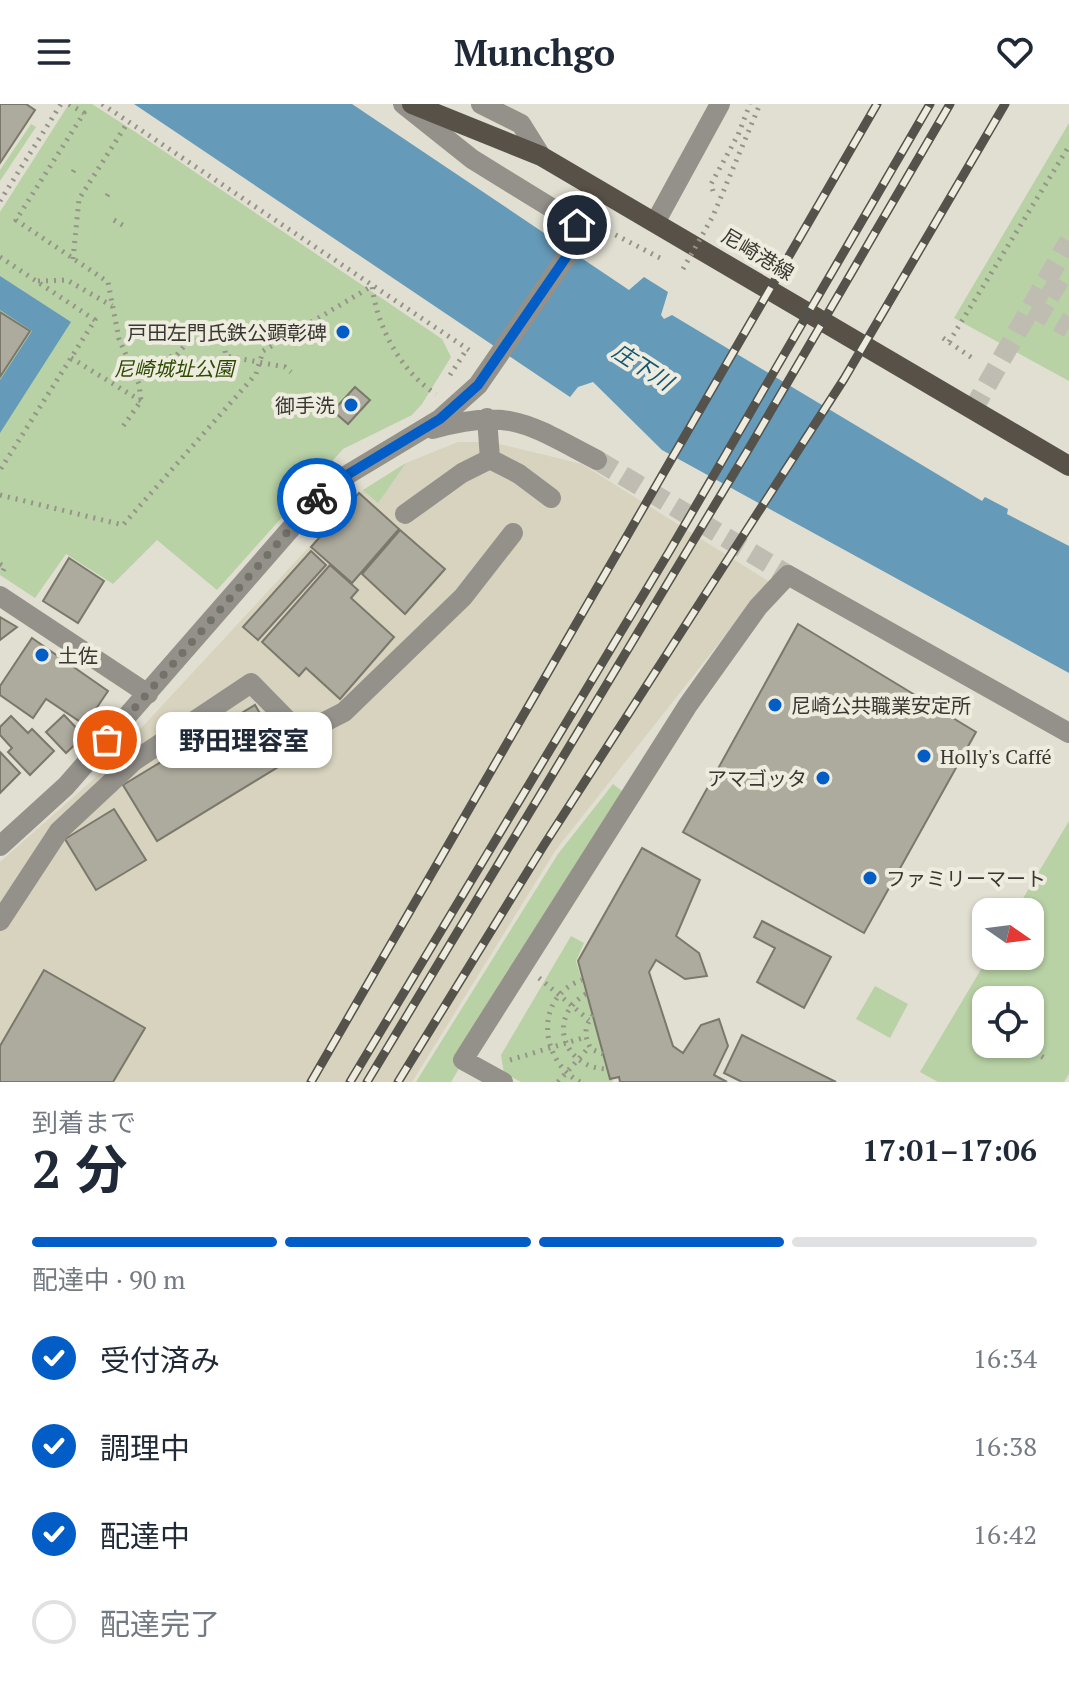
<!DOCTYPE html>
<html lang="ja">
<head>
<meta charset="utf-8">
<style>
  body { margin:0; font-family:"PT Serif","Noto Sans JP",serif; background:#f2f2f3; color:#1f2937; height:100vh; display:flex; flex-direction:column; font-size:30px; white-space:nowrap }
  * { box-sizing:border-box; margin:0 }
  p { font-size:26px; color:#747a83 }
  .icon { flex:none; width:44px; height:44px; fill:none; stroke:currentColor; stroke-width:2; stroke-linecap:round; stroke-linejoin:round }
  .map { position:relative; height:978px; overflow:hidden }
  .side { display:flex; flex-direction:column; background:#fff; flex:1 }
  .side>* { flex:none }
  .needle { width:52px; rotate:104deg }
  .fabs { position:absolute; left:972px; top:794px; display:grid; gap:16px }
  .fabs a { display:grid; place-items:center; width:72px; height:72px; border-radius:16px; background:#fff; box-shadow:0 2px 6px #0004; font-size:40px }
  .pin { position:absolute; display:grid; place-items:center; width:68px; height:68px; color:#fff; margin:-34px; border:4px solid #fff; border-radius:50%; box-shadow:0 2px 8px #0007 }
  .courier { position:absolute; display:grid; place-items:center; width:80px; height:80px; margin:-40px; border:6px solid #025dc6; border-radius:50%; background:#fff; color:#222; box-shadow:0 2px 10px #0007 }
  .bubble { position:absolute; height:56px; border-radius:16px; background:#fff; box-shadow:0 2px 6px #0004; font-size:26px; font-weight:700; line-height:56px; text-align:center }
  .headline em { font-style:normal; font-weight:700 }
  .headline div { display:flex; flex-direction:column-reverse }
  .headline { display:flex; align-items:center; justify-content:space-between; height:136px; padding:0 32px }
  h1 { font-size:52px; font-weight:700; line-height:60px }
  .bar { display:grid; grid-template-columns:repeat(4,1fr); gap:12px 8px; align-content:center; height:96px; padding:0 32px }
  .bar i { height:10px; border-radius:6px; background:#e0e1e3 }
  .bar .active { background:#025dc6 }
  .bar p { grid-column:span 4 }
  ol { padding:0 32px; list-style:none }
  li { display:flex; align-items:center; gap:24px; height:88px }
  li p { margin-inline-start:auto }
  li .icon { padding:8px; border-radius:50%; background:#025dc6; color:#fff; stroke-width:4 }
  li:last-child { color:#747a83 }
  li i { width:44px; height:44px; border:4px solid #e0e1e3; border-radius:50% }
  header { display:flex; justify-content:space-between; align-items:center; height:104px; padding:0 32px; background:#fff; font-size:36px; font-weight:700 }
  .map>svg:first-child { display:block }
  .built { fill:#d7d3be }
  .green { fill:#b8d1a5; fill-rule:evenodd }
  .water { fill:#659ab8 }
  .building { fill:#adab9d; stroke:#7a786b; stroke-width:2 }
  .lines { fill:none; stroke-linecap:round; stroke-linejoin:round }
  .minor-tunnel { stroke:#bfbdb1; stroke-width:20; stroke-dasharray:20 10; stroke-linecap:butt }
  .path { stroke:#959489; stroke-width:5; stroke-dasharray:2 6; stroke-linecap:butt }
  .minor { stroke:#94918b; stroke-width:20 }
  .major { stroke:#585148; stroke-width:20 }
  .rail-casing { stroke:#54524b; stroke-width:9 }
  .rail { stroke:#eeecde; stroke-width:6; stroke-dasharray:18; stroke-linecap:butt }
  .path-bridge { stroke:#959489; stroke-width:5; stroke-dasharray:2 6; stroke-linecap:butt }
  .done { stroke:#737269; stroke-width:8; stroke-dasharray:0 14.4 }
  .route { stroke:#025dc6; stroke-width:10 }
  .poi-dot { fill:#025dc6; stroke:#eeecde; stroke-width:3 }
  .labels { text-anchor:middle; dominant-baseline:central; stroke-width:8; stroke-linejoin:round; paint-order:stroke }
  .street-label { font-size:20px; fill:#383731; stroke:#eeecde }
  .poi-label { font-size:20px; fill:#383731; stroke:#eeecde; text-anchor:start }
  .park-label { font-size:20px; font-style:italic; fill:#2c4b01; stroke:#eeecde }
  .water-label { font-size:22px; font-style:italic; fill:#125574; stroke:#eeecde }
</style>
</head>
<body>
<header><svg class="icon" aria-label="menu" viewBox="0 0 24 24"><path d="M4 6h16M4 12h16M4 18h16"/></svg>Munchgo<svg class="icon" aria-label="heart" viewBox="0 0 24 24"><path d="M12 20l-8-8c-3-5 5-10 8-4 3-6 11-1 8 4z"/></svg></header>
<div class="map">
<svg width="1069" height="978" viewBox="0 0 1069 978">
  <rect width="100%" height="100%" fill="#e1dfd1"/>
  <path class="built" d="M458 338H491L582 360 768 477 555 747 412 978H0V758L95 674 359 389 406 359Z"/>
  <path class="green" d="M69 0H92L140 31 442 235 451 253 422 300 412 311 343 345 217 486 157 436 113 480 66 450 35 494 0 471V108Z
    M1069 19V277L954 214Z
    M31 20 36 23 0 77V66Z
    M406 359 378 399 363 386Z
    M613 680 622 687 451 978H416L558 750Z
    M1069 717V970L1064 978H938L920 968 989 852H1030V808H1015ZM986 896H1030V940H986Z
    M571 832 584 839 576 857 613 978H521L504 969 501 951Z
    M875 882 908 900 890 934 856 915Z"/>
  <path class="water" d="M134 0H352L629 186 644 173 668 188 661 211 664 215 672 211 982 397 985 393 1008 405 1007 410 1069 442V569L662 346 593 278 578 283 570 293Z
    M0 172 71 218 0 329V276L32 227 0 206Z"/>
  <path class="building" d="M0 0H26L35 6 0 59Z
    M0 208 30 227 0 273Z
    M355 283 370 296 348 320 333 307Z
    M359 389 399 425 352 479 311 443Z
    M400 426 445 465 405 510 362 470Z
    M311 447 326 461 258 536 243 523Z
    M69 454 104 477 78 519 43 497Z
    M330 461 358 486 351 494 394 533 340 595 306 564 299 572 262 538Z
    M0 513 17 523 0 536Z
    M798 520 976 628 864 829 683 728Z
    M32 534 108 587 85 621 46 595 33 614 0 591V582Z
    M255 601 288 657 157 737 123 681Z
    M64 611 84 632 66 649 46 628Z
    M11 612 28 629 32 625 54 647 30 671 8 648 12 644 0 631V623Z
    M0 648 20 669 0 689Z
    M114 705 146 756 96 786 65 735Z
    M642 744 700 776 676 832 699 849 707 872 685 875 656 856 649 868 673 942 683 949 701 921 719 915 728 942 714 971 727 978H620L619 973 610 975 578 857Z
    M762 817 831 853 804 904 757 878 775 844 754 833Z
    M44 866 145 924 113 978H0V942Z
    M742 931 836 978H742L724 969Z"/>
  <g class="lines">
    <path class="minor-tunnel" d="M1046 179 1069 193
      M1032 203 1069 224
      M972 307 1069 137
      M597 356 788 471"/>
    <path class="path" d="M69 0 84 9 16 116 108 178 119 235 139 280 141 297 121 325
      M102 0 469 246
      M73 68 76 63
      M713 87 711 80 738 31 750 0
      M107 92 111 85
      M0 97 61 0
      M114 116 124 122
      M601 128 606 126 664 156
      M0 153 95 216 0 366
      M73 155 79 95 128 18
      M38 177 67 176 112 202
      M129 229H132
      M943 234 975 256
      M949 238 1069 42
      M71 254 141 297
      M130 258 176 252 185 241 212 231 223 237 226 252 285 263 291 268
      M450 271 467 245
      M0 391 123 421 256 270 263 247 372 182C377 223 401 268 436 290
      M0 460 5 463 1 471
      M539 874 589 916
      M586 890C546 913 563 964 607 965
      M593 911C584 923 584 932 591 945L603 950
      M1021 940 1046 955
      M510 956 586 933
      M558 978 589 943
      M580 978C540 957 533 893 582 876"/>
    <path class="minor" d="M481 0 521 20 541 52
      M656 117 720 0
      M433 325C511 303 529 321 597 356
      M490 355 519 370 551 394
      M405 410 462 369 490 355 487 314
      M0 492 148 590
      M0 742 66 682 327 383 440 315 478 281 580 133V126L571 116 472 55 403 0
      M0 817 59 727 134 657 251 579 301 630 344 608 463 493 513 429
      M503 978 463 956 688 601 758 503 788 471 1069 629"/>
    <path class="major" d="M412 0 541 52 1069 362"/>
    <g class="rail-casing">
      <path id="rail" d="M311 978 877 0
        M350 978 669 448 930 0
        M367 978 751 341 950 0
        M398 978 544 741 844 275 1005 0"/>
    </g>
    <use href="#rail" class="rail"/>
    <path class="path-bridge" d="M683 165 713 112 760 0"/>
  </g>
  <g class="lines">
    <path class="done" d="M107 636 317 394"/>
    <path class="route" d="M317 394 327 383 440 315 478 281 580 133 577 121"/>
  </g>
  <g class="poi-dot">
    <circle cx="343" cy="228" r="8"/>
    <circle cx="351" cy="301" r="8"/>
    <circle cx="42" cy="551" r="8"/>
    <circle cx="775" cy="601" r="8"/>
    <circle cx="924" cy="652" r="8"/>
    <circle cx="823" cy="674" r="8"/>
    <circle cx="870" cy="774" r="8"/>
  </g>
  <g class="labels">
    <g class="street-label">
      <text transform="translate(758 150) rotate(31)">尼崎港線</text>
    </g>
    <g class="poi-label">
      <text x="327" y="228" text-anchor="end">戸田左門氏鉄公顕彰碑</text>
      <text x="335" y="301" text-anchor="end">御手洗</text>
      <text x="58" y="551">土佐</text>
      <text x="791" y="601">尼崎公共職業安定所</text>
      <text x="940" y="652">Holly's Caffé</text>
      <text x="807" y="674" text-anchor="end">アマゴッタ</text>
      <text x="886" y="774">ファミリーマート</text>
    </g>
    <g class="park-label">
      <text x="174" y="264">尼崎城址公園</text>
    </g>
    <g class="water-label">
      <text transform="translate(643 262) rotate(33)">庄下川</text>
    </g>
  </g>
</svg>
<div class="fabs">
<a><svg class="needle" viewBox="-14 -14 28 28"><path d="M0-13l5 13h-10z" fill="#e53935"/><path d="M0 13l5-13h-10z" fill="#747a83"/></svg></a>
<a><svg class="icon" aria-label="locate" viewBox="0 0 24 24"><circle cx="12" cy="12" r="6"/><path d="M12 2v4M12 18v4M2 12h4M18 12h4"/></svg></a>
</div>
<div class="pin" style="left:107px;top:636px;background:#ea580c"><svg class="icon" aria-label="bag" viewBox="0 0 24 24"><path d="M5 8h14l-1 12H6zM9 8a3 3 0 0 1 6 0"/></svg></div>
<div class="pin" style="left:577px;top:121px;background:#1f2937"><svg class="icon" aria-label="home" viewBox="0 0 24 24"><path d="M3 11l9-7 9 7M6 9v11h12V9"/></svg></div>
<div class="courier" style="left:317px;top:394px"><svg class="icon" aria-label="bike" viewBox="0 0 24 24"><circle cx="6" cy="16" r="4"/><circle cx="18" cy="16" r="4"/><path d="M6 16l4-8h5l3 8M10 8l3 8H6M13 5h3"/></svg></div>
<div class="bubble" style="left:156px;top:608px;width:176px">野田理容室</div>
</div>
<section class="side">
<div class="headline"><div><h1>2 分</h1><p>到着まで</p></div><em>17:01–17:06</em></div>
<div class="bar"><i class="active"></i><i class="active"></i><i class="active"></i><i></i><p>配達中 · 90 m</p></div>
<ol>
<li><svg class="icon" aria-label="check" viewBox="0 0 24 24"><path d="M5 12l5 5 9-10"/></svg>受付済み<p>16:34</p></li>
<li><svg class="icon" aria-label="check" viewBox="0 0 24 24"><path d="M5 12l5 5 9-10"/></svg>調理中<p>16:38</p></li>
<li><svg class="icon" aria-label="check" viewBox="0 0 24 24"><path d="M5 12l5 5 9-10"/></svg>配達中<p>16:42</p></li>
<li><i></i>配達完了</li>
</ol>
</section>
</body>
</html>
